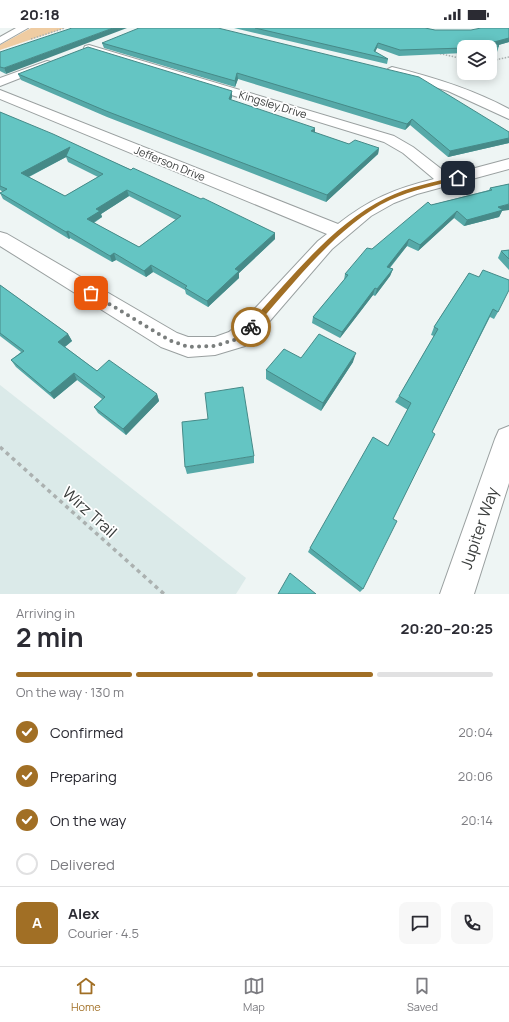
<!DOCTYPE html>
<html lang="en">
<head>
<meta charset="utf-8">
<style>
  body { margin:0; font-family:Manrope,sans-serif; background:#f7f7f7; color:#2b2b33; height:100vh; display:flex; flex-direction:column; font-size:15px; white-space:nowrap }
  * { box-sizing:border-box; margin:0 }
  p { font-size:13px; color:#7c7c81 }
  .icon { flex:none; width:22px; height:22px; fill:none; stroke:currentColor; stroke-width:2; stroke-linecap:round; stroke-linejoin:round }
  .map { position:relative; height:566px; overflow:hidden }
  .panel { display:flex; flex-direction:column; background:#fff; flex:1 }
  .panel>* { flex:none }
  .fabs { position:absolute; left:457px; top:12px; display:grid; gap:8px }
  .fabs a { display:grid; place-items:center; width:40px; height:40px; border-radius:8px; background:#fff; box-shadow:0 2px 10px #0003; font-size:20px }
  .pin { position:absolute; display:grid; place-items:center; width:34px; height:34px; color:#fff; margin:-17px; border-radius:8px; box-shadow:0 2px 6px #0006 }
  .courier { position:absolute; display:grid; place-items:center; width:40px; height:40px; margin:-20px; border:3px solid #a16f25; border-radius:50%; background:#fff; color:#222; box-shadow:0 1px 5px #0007 }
  .headline em { font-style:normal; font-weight:700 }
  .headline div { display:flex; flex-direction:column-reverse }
  .headline { display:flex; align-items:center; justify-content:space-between; height:68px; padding:0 16px }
  h1 { font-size:26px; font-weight:700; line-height:30px }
  .bar { display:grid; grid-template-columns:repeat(4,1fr); gap:6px 4px; align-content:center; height:48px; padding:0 16px }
  .bar i { height:5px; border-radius:3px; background:#e1e1e2 }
  .bar .on { background:#a16f25 }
  .bar p { grid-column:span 4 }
  .line { display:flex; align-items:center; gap:10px; padding:0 16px; border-top:1px solid #e1e1e2 }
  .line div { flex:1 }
  .round { display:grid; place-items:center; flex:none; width:42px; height:42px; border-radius:8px; background:#f7f7f7 }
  ol { padding:0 16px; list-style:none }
  li { display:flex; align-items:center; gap:12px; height:44px }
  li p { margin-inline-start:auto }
  li .icon { padding:4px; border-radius:50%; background:#a16f25; color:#fff; stroke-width:4 }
  li:last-child { color:#7c7c81 }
  li i { width:22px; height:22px; border:2px solid #e1e1e2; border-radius:50% }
  .status { display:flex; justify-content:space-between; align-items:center; height:28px; padding:0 20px; background:#fff; direction:ltr }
  .status svg { height:11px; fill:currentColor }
  .tabs { display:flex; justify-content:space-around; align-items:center; height:56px; border-top:1px solid #e1e1e2; background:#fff; font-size:11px; color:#7c7c81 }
  .tabs a { display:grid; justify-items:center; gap:2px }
  .tabs .on { color:#a16f25 }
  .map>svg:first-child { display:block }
  .built { fill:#dbeae9 }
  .green { fill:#efcca2 }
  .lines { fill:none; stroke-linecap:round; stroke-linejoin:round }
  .minor-casing { stroke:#9aa0a0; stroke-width:2 }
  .path-far1 { stroke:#abb1b0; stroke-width:1.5; stroke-dasharray:1.5 1.5; stroke-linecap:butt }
  .path { stroke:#abb1b0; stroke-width:3.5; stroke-dasharray:4 4; stroke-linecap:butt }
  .minor { fill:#fff; fill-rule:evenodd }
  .wall { fill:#56a9a8; fill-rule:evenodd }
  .shaded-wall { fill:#468a88 }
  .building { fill:#64c5c3; stroke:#468a88; fill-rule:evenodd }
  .route { fill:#a16f25 }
  .done { stroke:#7a7e7d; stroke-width:4; stroke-dasharray:0 7.2 }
  .labels { text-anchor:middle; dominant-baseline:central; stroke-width:3.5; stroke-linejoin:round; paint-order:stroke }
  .far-street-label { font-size:11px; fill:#3b3e3d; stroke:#fff }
  .near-street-label { font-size:16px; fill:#3b3e3d; stroke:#fff }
</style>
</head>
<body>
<div class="status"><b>20:18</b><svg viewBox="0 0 49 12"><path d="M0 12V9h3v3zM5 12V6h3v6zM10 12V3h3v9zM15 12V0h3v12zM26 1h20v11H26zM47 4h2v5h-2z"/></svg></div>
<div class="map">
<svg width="509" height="566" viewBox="0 0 509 566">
  <rect width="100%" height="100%" fill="#eef5f4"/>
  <path class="built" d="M0 357 246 550 236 566H0Z"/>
  <path class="green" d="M31 0H65L0 22V17Z"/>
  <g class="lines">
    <g class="minor-casing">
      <path id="minor" d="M16 0H28L0 16V9Z
        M89 17 394 108 413 119 449 147 509 131V141L417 166 394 175 371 188 332 221 262 302 245 318 215 327 188 329 161 319 0 218V204L7 206 177 305 188 309H215L229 304 246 290 318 213 327 206 0 71V62L338 196C370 171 394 161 434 151L403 125 384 114 85 22 84 20 85 18Z
        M47 33 51 34 53 36 51 38 0 58V50Z
        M392 39C433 49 472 61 509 81V91L448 63 388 45 386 43 388 41Z
        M509 398V455L474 566H440L495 411 499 402Z"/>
    </g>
    <path class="path-far1" d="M31 11 65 0
      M437 25 464 31
      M490 33 509 29"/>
    <path class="path" d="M0 419 164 566"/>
    <use href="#minor" class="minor"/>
  </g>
  <path class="wall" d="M234 0H425L435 2H471L509 0V14L498 17 499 18 497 24H490V19H464V25L399 28 377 20 375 24 388 31 387 36Z
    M102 15 509 104V115L448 129 410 97 405 102 238 51 235 59 104 20Z
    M0 24 6 46 0 43Z
    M18 46 232 69 231 72 315 105 349 116 379 120 378 126 326 174 107 89 21 52Z
    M0 84 275 205V211L239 245V250L208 279 186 266 185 262 153 244 146 249 116 232 112 234 70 210 69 211 3 171 0 165 3 164 0 162ZM66 129 68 134 98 149 65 168 29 149ZM129 168 176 192 139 219 94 195 102 189 101 186Z
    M509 156 502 183 499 189 464 198 454 190 418 223 407 218 390 240 393 241 390 248 375 268 373 267 340 310 312 295 313 289 344 252 345 246 372 221 431 177 489 162 490 160Z
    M509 222V242L498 230 501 223Z
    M469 245 498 284 494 291 490 289 432 404 393 491 363 561 360 564 308 524 310 520 388 418 408 382 395 374 399 368 434 308 431 307 434 299Z
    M0 257 68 306 72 313 65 319 97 343 157 366 159 373 126 407 98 385 94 379 102 371 77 352 54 371 16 339 11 332 21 324 0 308Z
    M301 330 353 334 321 383 266 351V342Z
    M254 428V435L187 446 185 439Z"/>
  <path class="shaded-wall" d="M113 0H127L6 46 4 40Z
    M509 10V14L492 19 494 14Z
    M378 15 377 20 373 28 374 23Z
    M237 45 238 51 235 59V53Z
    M232 63V69L229 77V71Z
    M412 91 410 97 405 102 407 96Z
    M315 100V106L311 103Z
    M509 110V115L448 129 450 123Z
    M70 119 72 126 24 151 21 145Z
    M379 120 378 126 326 174 327 167Z
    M127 162 129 168 101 186 102 189 89 197 87 191 96 181Z
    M509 176V182L502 183 499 189 464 198 467 192 498 179Z
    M457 183 454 190 418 223 420 217Z
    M68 203 70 210 69 211 66 204Z
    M275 205V211L239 245V250L208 279 207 273 235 241Z
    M409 211 407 218 385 245 387 239Z
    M114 225 116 232 112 234 110 228Z
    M151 237 153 244 146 249 144 243Z
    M393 241 390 248 375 268 377 261Z
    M375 260 373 267 340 310 342 304Z
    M68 306 72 313 62 321 58 314Z
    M356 325 353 334 321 383 323 375Z
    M74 345 77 352 54 371 50 365Z
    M157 366 159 373 126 407 123 401Z"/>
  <path class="building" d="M72 0H113L4 40 0 39V24Z
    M139 0H218L419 49 509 104V110L450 123 412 91 407 96 237 45 235 53 102 15Z
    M255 0H425L435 2H471L481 0H509V10L494 14 499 18 464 19V20L400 22 378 15 374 23 388 31Z
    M88 19 232 63 229 71 315 100 311 103 349 116 355 112 379 120 327 167 106 83 18 46Z
    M0 84 53 106 131 142 133 140 201 171 203 170 275 205 235 241 239 243 207 273 185 260 187 258 151 237 144 243 114 225 110 228 68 203 66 204 0 165 7 161 0 158ZM70 119 66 128 103 146 65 168 21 145ZM127 162 181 188 139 219 87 191 100 183 96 181Z
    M509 156V176L498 179 503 182 467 192 457 183 420 217 409 211 387 239 393 241 377 261 375 260 342 304 313 289 348 247 345 246 367 220 372 221 428 174 431 177 492 162 490 160Z
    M509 222V231L501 223Z
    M483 242 509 252V262L498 284 493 281 432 404 435 406 393 491 397 493 363 561 310 520 373 409 388 418 411 375 399 368 438 301 434 299 469 245 479 249Z
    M0 257 68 306 58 314 97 343 109 332 157 366 123 401 94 379 105 369 74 345 50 365 11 332 24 323 0 305Z
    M319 306 356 325 323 375 266 342 284 321 301 330Z
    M243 359 254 428 185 439 182 394 208 391 205 365Z
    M290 545 316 566H278Z"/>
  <path class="route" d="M458 148 460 151C437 157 412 162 390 172 338 196 291 259 253 301H248V297C289 253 331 197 386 170 408 159 434 154 458 148Z"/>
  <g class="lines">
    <path class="done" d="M91 265 169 312 188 319 215 318 237 311 251 299"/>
  </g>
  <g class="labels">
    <g class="far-street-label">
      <text transform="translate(273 76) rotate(17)">Kingsley Drive</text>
      <text transform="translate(170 135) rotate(22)">Jefferson Drive</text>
    </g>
    <g class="near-street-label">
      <text transform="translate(90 484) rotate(42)">Wirz Trail</text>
      <text transform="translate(479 500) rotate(-71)">Jupiter Way</text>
    </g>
  </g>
</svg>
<div class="fabs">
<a><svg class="icon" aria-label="layers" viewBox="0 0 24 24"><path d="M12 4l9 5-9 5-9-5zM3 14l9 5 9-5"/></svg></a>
</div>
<div class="pin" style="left:91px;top:265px;background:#ea580c"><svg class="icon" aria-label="bag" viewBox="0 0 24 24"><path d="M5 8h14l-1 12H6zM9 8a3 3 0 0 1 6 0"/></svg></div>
<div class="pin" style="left:458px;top:150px;background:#1f2937"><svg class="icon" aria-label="home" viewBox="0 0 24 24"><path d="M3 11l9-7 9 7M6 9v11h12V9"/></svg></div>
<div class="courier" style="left:251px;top:299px"><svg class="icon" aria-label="bike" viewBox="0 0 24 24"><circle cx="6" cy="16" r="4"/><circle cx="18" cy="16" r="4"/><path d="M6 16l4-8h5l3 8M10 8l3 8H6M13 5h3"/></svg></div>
</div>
<section class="panel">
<div class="headline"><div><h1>2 min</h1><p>Arriving in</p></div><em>20:20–20:25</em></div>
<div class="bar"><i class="on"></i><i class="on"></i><i class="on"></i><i></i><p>On the way · 130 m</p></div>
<ol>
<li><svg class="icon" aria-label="check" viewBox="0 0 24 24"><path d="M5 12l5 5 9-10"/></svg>Confirmed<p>20:04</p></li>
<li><svg class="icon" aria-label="check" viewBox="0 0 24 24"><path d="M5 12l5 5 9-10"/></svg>Preparing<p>20:06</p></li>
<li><svg class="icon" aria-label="check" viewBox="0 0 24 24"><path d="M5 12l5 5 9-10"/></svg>On the way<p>20:14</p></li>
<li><i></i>Delivered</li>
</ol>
<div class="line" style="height:72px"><b class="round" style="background:#a16f25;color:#fff">A</b><div><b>Alex</b><p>Courier · 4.5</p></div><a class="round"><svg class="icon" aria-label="chat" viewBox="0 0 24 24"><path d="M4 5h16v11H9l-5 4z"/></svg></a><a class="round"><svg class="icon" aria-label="phone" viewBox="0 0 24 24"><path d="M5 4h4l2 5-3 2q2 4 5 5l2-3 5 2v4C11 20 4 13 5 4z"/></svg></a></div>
</section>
<nav class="tabs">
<a class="on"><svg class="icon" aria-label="home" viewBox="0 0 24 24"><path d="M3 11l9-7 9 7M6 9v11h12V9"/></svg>Home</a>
<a><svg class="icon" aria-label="map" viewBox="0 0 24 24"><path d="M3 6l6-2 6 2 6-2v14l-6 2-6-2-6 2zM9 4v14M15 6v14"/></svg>Map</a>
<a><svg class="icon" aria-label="saved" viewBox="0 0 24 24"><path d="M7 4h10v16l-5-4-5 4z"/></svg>Saved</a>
</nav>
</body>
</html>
